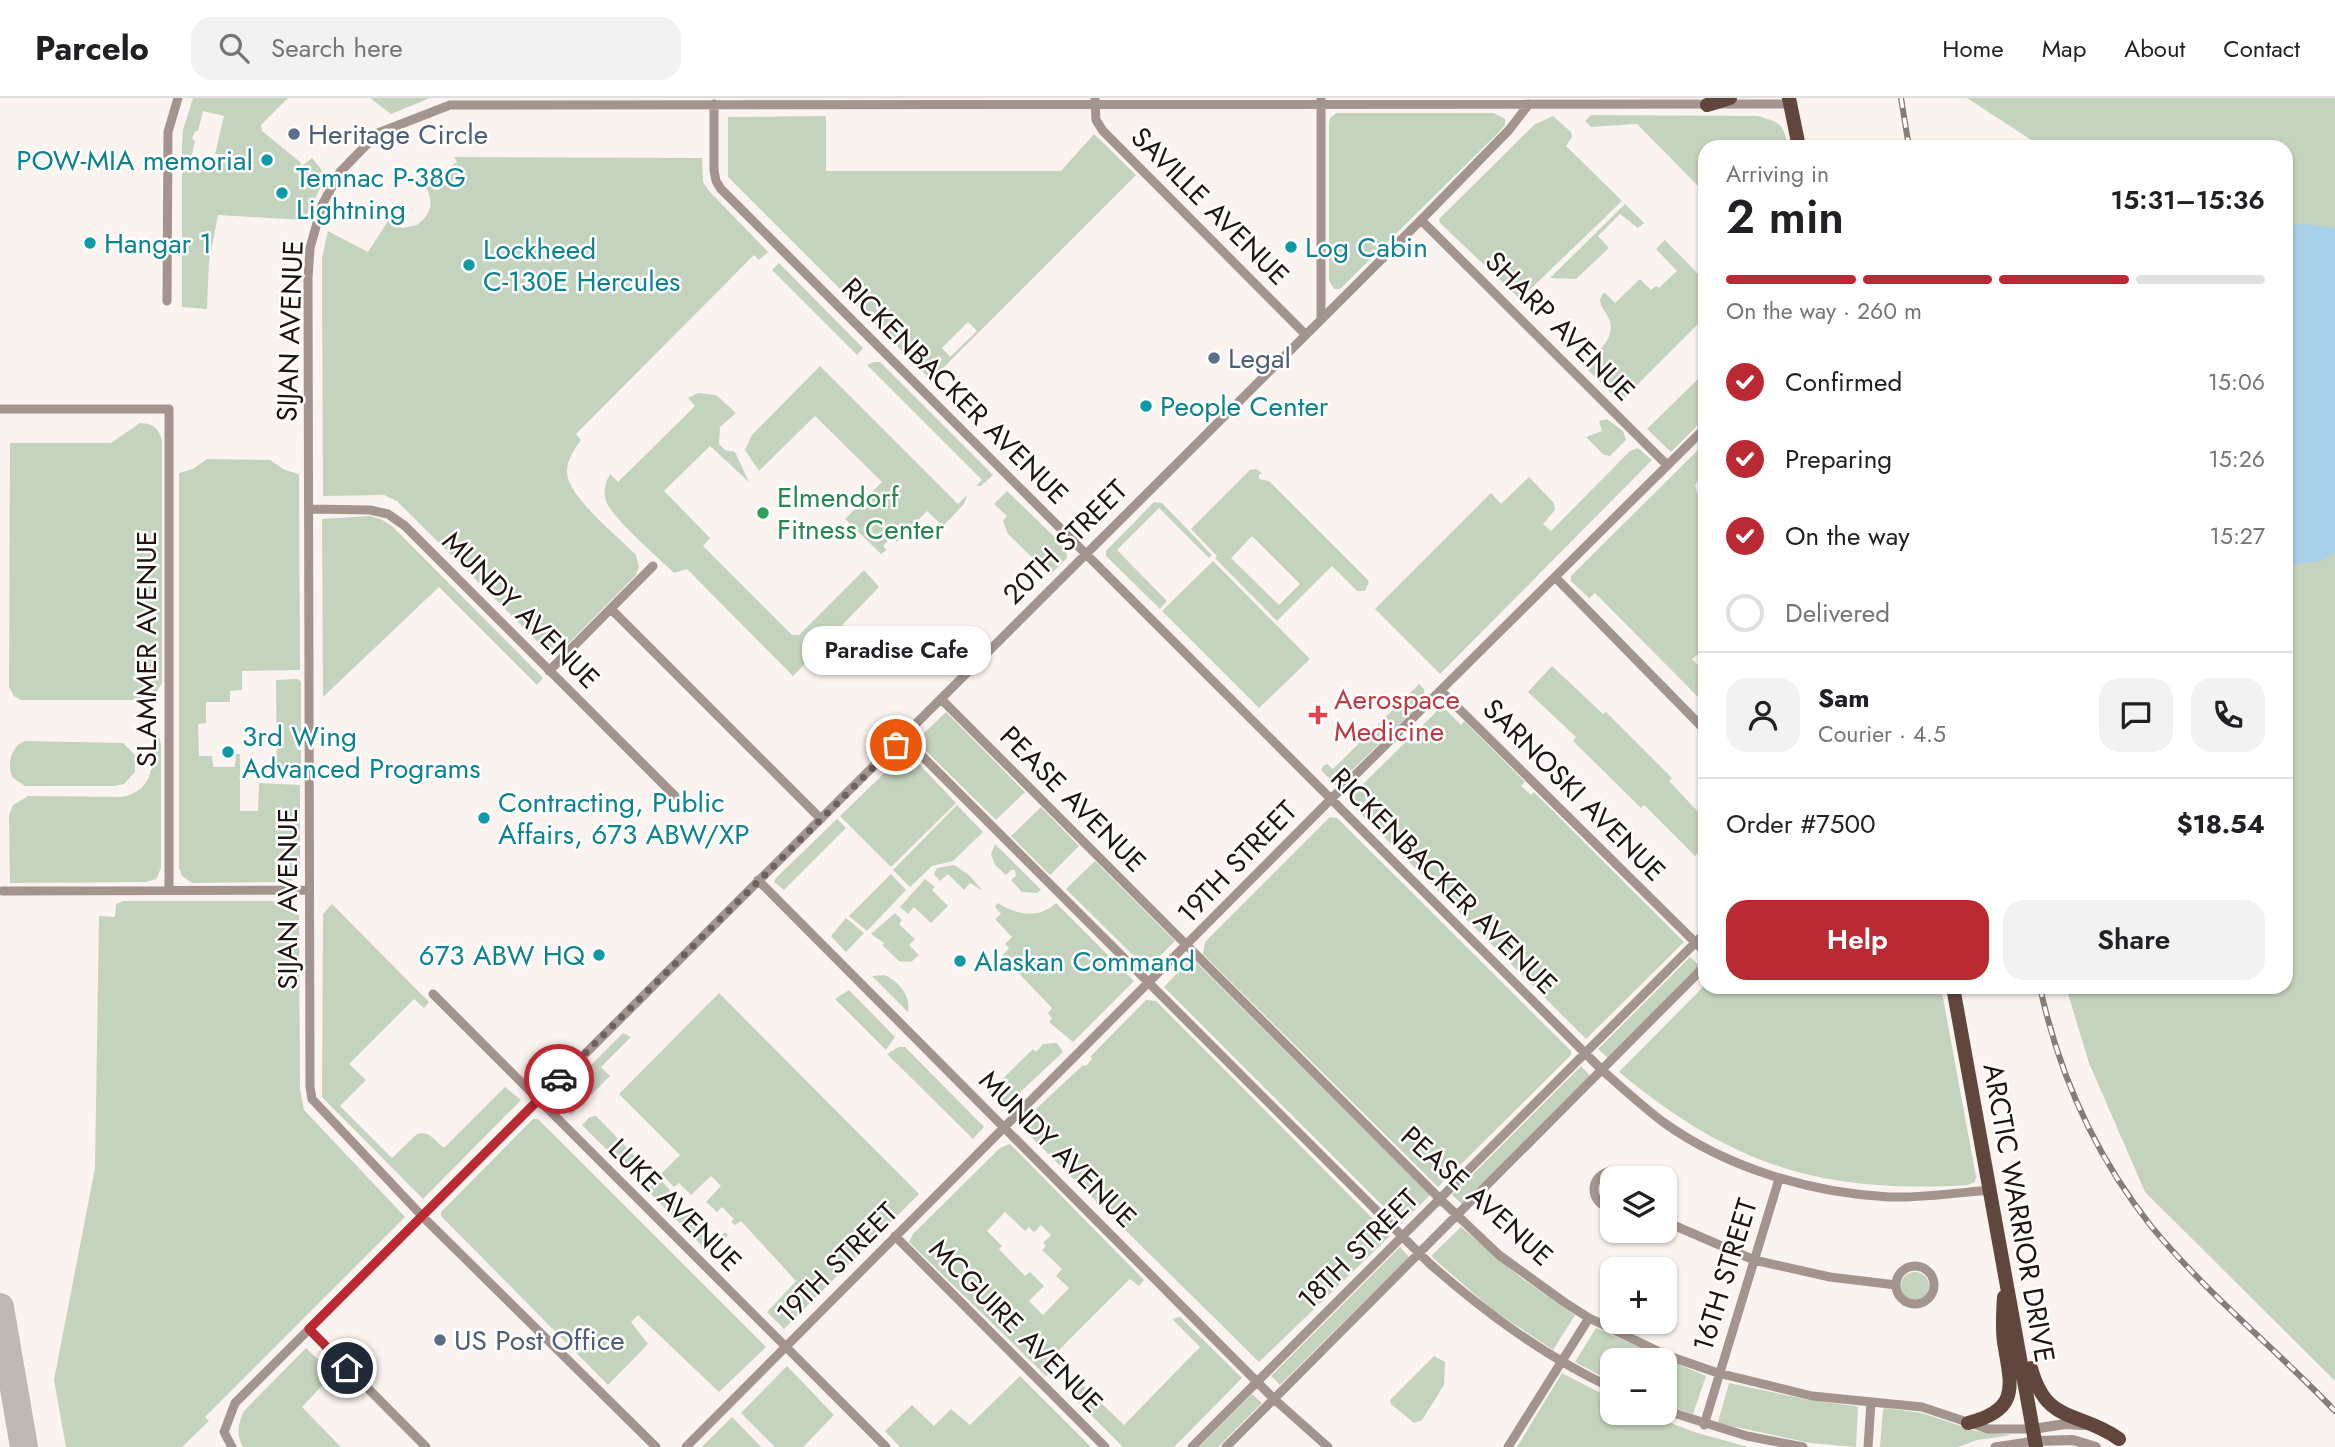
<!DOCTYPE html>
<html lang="en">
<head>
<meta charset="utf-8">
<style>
  body { margin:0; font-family:Jost,sans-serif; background:#f2f2f2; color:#202124; height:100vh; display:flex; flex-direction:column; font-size:26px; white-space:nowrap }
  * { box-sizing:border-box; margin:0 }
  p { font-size:23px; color:#757577 }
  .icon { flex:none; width:38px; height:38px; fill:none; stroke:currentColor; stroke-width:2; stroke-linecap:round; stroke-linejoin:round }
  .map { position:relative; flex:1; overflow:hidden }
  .details { position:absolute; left:1698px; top:42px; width:595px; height:854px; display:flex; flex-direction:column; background:#fff; border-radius:21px; box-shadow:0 2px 5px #0004 }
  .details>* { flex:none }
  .buttons { position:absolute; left:1600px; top:1068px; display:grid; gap:14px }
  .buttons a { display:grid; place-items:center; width:77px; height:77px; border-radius:14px; background:#fff; box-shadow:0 2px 5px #0004; font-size:35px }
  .pin { position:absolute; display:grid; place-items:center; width:60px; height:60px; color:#fff; margin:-30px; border:4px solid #fff; border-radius:50%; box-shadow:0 2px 7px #0007 }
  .courier { position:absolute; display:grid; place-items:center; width:70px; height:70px; margin:-35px; border:5px solid #bb2a32; border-radius:50%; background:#fff; color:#222; box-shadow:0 2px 9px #0007 }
  .bubble { position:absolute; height:49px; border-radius:21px; background:#fff; box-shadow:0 2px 5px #0004; font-size:23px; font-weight:600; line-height:49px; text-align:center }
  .headline em { font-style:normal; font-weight:600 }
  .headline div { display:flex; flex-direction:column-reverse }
  .headline { display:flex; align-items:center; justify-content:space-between; height:119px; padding:0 28px }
  h1 { font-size:46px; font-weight:600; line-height:52px }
  .bar { display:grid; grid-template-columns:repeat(4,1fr); gap:10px 7px; align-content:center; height:84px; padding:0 28px }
  .bar i { height:9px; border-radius:5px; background:#e0e0e0 }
  .bar .on { background:#bb2a32 }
  .bar p { grid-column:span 4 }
  .line { display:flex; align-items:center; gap:18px; padding:0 28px; border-top:2px solid #e0e0e0 }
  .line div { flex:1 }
  .round { display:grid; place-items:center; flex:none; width:74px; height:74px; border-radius:21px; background:#f2f2f2 }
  ol { padding:0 28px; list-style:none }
  li { display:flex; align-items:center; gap:21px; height:77px }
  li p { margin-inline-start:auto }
  li .icon { padding:7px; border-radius:50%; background:#bb2a32; color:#fff; stroke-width:4 }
  li:last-child { color:#757577 }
  li i { width:38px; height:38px; border:4px solid #e0e0e0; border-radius:50% }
  .action { display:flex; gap:14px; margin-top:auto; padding:14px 28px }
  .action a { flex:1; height:80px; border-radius:21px; background:#bb2a32; color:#fff; font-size:28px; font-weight:600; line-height:80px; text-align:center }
  .action a+a { background:#f2f2f2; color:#202124 }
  header { display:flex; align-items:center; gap:42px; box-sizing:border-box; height:98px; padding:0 35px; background:#fff; border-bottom:2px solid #e0e0e0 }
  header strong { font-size:33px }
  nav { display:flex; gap:38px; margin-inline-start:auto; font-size:24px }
  .search { width:490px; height:63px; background:#f2f2f2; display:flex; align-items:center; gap:18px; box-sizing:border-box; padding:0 24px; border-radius:21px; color:#757577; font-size:26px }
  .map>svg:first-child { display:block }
  .green { fill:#c4d3be; fill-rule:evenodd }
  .water { fill:#aacfe8 }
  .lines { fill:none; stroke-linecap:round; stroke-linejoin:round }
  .taxiway { stroke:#c0b8b4; stroke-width:28 }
  .minor { stroke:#a4948e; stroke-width:9 }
  .tertiary { stroke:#a4948e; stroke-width:10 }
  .primary { stroke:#60463c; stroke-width:14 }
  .rail-casing { stroke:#877d78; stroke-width:6 }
  .rail { stroke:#fff; stroke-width:3.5; stroke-dasharray:10; stroke-linecap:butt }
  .done { stroke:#6d625d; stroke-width:7; stroke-dasharray:0 12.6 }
  .route { stroke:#bb2a32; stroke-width:9 }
  .service-dot { fill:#5c6f8a; stroke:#fff; stroke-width:2.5 }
  .culture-dot { fill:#0f9aa8; stroke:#fff; stroke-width:2.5 }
  .leisure-dot { fill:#2e9e5b; stroke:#fff; stroke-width:2.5 }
  .health-dot { fill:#e0444e; stroke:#fff; stroke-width:2.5 }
  .labels { text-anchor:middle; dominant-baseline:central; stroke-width:5; stroke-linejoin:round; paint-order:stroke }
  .service-label { font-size:28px; fill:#4e5e75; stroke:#fff; text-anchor:start }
  .culture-label { font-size:28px; fill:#0d838f; stroke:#fff; text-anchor:start }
  .street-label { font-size:28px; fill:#21140f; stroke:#fff }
  .leisure-label { font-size:28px; fill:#27864d; stroke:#fff; text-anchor:start }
  .health-label { font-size:28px; fill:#be3a42; stroke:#fff; text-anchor:start }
</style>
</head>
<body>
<header>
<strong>Parcelo</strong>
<div class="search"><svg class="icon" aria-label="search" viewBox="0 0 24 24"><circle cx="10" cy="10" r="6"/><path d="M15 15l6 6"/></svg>Search here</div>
<nav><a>Home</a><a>Map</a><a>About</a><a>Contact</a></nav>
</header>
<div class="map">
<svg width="2335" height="1349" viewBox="0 0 2335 1349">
  <rect width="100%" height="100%" fill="#faf3ef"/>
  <path class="green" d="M193 0H288L261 27 262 33 300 64 302 68 312 60 324 75V83L304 122 218 117 209 163 207 211 182 209V48L183 32ZM203 13 224 18 215 56 224 57 222 63 214 61 211 70 202 67 200 75 195 74 197 66 190 64 195 43 192 41 195 33H198Z
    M370 0H430L391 16Z
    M1967 0H2335V1283L2145 1094 2089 965 2066 889H2286V49H2042Z
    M1336 15H1494L1505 21V27L1499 34 1340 191H1334L1329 182V26L1330 20Z
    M1591 17 1758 18C1781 25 1783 25 1788 49H1704V94L1637 26 1591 29 1585 23Z
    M826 18V73H1061L1094 36 1136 77 931 282 728 79V19ZM968 224 977 233 950 259 942 250Z
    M1553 18 1571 34 1572 39 1566 48 1622 103 1520 201 1440 125 1439 121 1534 27Z
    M454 59 702 60 703 84 709 93 768 154 759 162 754 157 576 336 581 342C574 352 568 360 567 372 565 397 619 439 636 457L639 469 636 477 560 554H548L397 403 384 397 323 398 322 191V160L328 133 368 154 388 123 403 130 417 127C433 115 434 102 424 86L457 64Z
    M1625 106 1644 125 1638 130 1620 116 1598 138 1609 150 1576 181 1550 180Z
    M1665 142 1704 182V220L1620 304 1583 267C1596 255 1617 241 1609 221 1606 213 1600 210 1600 201L1604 194 1615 205 1640 181 1651 192 1656 188 1659 190 1677 173 1656 151Z
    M779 165 863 250 857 257 772 172Z
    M874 264H880L993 377 981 388H976L982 382 867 267Z
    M820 268 958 406 967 397 964 406 943 428 927 413 897 444 891 439 883 448 887 452 881 456 845 421 882 384 815 318 759 373 745 352 752 337Z
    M1704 275V321L1671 354 1647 331Z
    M698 295 716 297 736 315 720 329 719 346 725 352 735 354 749 384 710 348 664 393 710 440 703 448 792 537H799L864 472 879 489 793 578 687 471 674 475C659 460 612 420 606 403 603 393 605 385 610 376L618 384 695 308 688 300Z
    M1607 321 1623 333 1626 342 1610 358 1604 357 1586 339 1602 333 1599 323Z
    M140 325C153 326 158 329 162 342V585L153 599V612H147L134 602H21L14 598 9 589 10 345H111Z
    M1704 346V374L1695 387 1699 400 1704 405V555L1702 553 1692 561 1701 570 1704 567V605L1595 495 1589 500 1571 483V478Z
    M1638 350 1652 362 1440 576 1375 511 1491 395 1501 406 1529 379 1554 405 1555 412 1543 426 1551 433 1630 353Z
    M207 361 270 362 285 372 299 376 300 572 242 573V592L230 593V604H206V625L198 626 199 658H212L213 669H235L236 656H240V713H258L259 685 300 687V770L298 777 288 784 192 785 182 778 179 770V375L193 371Z
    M1256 371 1263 376H1259V381L1269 383 1367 481 1369 484 1365 493H1357L1332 468 1277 523 1215 460 1217 458 1191 431 1250 372ZM1252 438 1300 486 1279 507 1231 460Z
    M1007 393 1066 450 1067 460 1050 477 1008 436 1003 423 1007 418 994 406Z
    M1154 404 1162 405 1212 457 1209 460 1159 410 1117 452 1167 503 1160 511 1106 458V453Z
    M370 418 381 421 393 429 543 580 537 587 439 489 323 599 322 421Z
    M1213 463 1310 561 1259 610 1162 513Z
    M1552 568 1603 616 1606 614 1672 680 1669 683 1704 720V749L1695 758 1644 707 1641 710 1573 643 1576 639 1528 594Z
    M297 581 301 583V674L294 677 277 676 276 582Z
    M1419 586 1424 591V602L1336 688 1321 672 1323 668 1327 666 1333 671Z
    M1439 611H1445L1461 627 1464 623 1525 684 1521 688 1531 697 1534 694 1684 844 1586 941 1351 706V698Z
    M946 614 1025 694 996 722 916 643Z
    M153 632 159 639 161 647V770L156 781 146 784 10 785 9 717 13 707 28 698 122 699C158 691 152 662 153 632Z
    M25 643 123 645 135 657V674L124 686 115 688H25L13 680C6 667 11 648 25 643Z
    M902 658 915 662 956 705 891 769 840 718Z
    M957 707 983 734 953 763 932 768 910 789 893 772Z
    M1041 709 1079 748 1050 777 1011 738Z
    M1330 719 1337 720 1571 953V957L1438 1089 1203 856 1205 844Z
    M837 721 846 730 784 792 774 784 776 780Z
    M995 746 1041 792 1037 795 1022 794 1011 782 1016 778 1015 772H1011L1006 777 995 767 991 756Z
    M1095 763 1175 843 1147 871 1066 791Z
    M954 767 969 777 983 793 970 785 964 792 948 776 940 783 934 776 937 770Z
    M891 776 906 792 867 833 849 818Z
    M925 781 935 789 932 792 948 808 931 825 914 809 908 816 900 809Z
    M123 803H290L299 811 300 991 304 1012 405 1119 205 1319 209 1323 182 1349H66L54 1282 95 1070 99 818 115 819 116 806Z
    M998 805C1016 817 1040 821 1056 805L1134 883 1073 944 1049 924 1052 920 1048 915 1052 910 1002 858 1009 850 1005 846 1012 839 995 821 1001 816 995 809Z
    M332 806 429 904 424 910 414 901 349 966 366 982 340 1008 392 1060 417 1036C430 1032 435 1043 444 1050L505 989 521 1002 423 1101 322 999 323 816Z
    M895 815 902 822 899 826 915 841 909 847 919 857 911 864 899 863 882 847 884 845 871 836Z
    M846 820 864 835 846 854 831 838Z
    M1690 859 1700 868 1608 960 1598 951Z
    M1192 860 1430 1097 1401 1126 1164 889Z
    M884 877C899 883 911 898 908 914L872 878Z
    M1704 888 1941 889 1976 1079 1975 1084 1968 1087C1821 1096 1733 1068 1619 974Z
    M849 892 895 939 886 952 835 901Z
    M719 895 919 1096 784 1231 767 1214 796 1183 741 1123 735 1127 731 1124 734 1121 722 1109 717 1114 706 1104 721 1088 711 1078 691 1097 679 1085 674 1089 661 1076 680 1057 619 996Z
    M1146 902 1156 903 1390 1138 1259 1264 1022 1030 1023 1023 1083 967 1086 968 1092 961 1090 959Z
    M623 935 631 939 601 969 610 978 571 1017 558 1004 560 998Z
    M1057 945 1063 954 1002 1011 989 994 1033 951 1036 954 1043 946Z
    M899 949H905L984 1029 973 1041 887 956Z
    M1581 968 1590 978 1462 1106 1452 1097Z
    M596 1018 643 1066 642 1074 635 1080 582 1027 590 1019Z
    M533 1021H538L766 1249 719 1294 638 1217 631 1224 648 1246 608 1287 441 1118V1114Z
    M1010 1046 1144 1182 1139 1188 1130 1181 1046 1265 1054 1274 1046 1278 909 1144 913 1136 1000 1050ZM1005 1114 1025 1133 1029 1129 1034 1134 1041 1127 1051 1137 1043 1145 1046 1148 1042 1152 1062 1171 1056 1178 1069 1190 1043 1217 1029 1203 1044 1188 1030 1174 1025 1178 999 1151 1002 1148 987 1133Z
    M659 1080 670 1092 667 1096 715 1144 725 1134 728 1137 709 1155 647 1092Z
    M1461 1129 1520 1179 1575 1217 1553 1252 1493 1212 1433 1160 1432 1157Z
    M1400 1149 1409 1159 1280 1287 1271 1278Z
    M1901 1188a14 14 0 1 1 28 0a14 14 0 1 1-28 0Z
    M1180 1219 1242 1280 1174 1349H1123L1070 1296 1072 1289 1078 1283 1124 1327 1200 1249 1172 1221Z
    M1596 1230 1706 1278 1693 1316 1664 1307V1262H1612V1284L1575 1264Z
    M306 1250 333 1276 302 1309 341 1349H243C236 1337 238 1325 244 1313Z
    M1434 1258 1445 1264 1444 1287 1422 1322 1414 1325 1391 1306 1390 1302Z
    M787 1268 834 1317 803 1349H775L741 1315Z
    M1562 1275 1612 1301V1314H1642L1694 1334 1748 1349H1517Z
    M1020 1278 1091 1349H900L885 1333 912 1307 934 1328 951 1311 970 1327Z
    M1729 1285 1809 1302 1855 1308 1858 1309 1856 1349 1810 1345 1722 1326 1718 1324Z
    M1252 1296 1262 1305 1218 1349H1199Z
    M1885 1310 1922 1315 1976 1333 2012 1337 1977 1342 1958 1349H1880L1883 1311Z
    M732 1319 761 1349H702Z"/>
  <path class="water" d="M2305 126 2335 130V455L2321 463 2290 467H2286V127Z"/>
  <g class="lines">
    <path class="taxiway" d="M0 1209 24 1349"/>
    <path class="minor" d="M1095 2 1096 22 1103 33 1305 236
      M714 6V72L716 83 721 91 1602 972C1622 990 1642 1008 1663 1024 1727 1070 1811 1095 1889 1099 1923 1100 1957 1095 1990 1092
      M1421 122 1667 367
      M167 203 168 34 178 0
      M1321 220V0
      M1 311H169V792
      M310 411 370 412 388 416 405 428 675 698
      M1555 479 1704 631
      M611 511 821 721
      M549 573 653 468
      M1441 593 1704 853
      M941 601 1440 1101 1499 1157 1564 1204 1589 1220 1666 1257 1718 1275 1812 1298 1922 1309 1988 1331H2033
      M904 640 1430 1166C1486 1215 1544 1258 1612 1290
      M758 782 1274 1301 1328 1349
      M2 793 309 792
      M433 896 886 1349
      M1612 1111C1588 1106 1588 1076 1612 1073L1627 1080
      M1664 1123 1754 1162 1830 1179 1896 1187
      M895 1138 1105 1349
      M1896 1187a19 19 0 1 1 38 0a19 19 0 1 1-38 0Z
      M309 1231 426 1349
      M1664 1312 1747 1338 1803 1349
      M1704 1327 1779 1081
      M232 1349 224 1334 235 1305 1421 122 1509 32 1529 6
      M656 1349 422 1118 312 1001 310 989 308 181 310 150 322 107 340 74 378 35 450 7 1790 6
      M686 1349 1330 702 1704 331
      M1192 1349 1704 836
      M1226 1349 1704 869
      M1508 1349 1589 1220
      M1868 1349 1871 1304
      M1995 1349 2035 1343"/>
    <path class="tertiary" d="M2033 1331 2065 1326 2083 1327
      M2035 1343 2073 1342 2096 1349"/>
    <path class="primary" d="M1789 0 1799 49
      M1707 7 1730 0
      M1953 889 2036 1349
      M2031 1270C2047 1328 2079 1312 2119 1341
      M1968 1325C2021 1312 2011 1287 2004 1244 2002 1229 2003 1214 2004 1199"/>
    <g class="rail-casing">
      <path id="rail" d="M1901 0 1909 49
        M2040 889C2059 977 2095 1057 2151 1128 2206 1195 2275 1250 2335 1313"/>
    </g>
    <use href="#rail" class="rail"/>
  </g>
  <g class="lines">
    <path class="done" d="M559 981 896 647"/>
    <path class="route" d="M347 1270 309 1231 559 981"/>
  </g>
  <g class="service-dot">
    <circle cx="294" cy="36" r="7"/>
    <circle cx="1214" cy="260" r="7"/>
    <circle cx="440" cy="1242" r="7"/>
  </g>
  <g class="culture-dot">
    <circle cx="267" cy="62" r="7"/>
    <circle cx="282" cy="95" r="7"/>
    <circle cx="90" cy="145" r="7"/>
    <circle cx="1291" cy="149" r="7"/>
    <circle cx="469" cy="167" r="7"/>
    <circle cx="1146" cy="308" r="7"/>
    <circle cx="228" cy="654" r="7"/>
    <circle cx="484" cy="720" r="7"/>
    <circle cx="599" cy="857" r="7"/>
    <circle cx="960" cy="863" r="7"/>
  </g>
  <circle class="leisure-dot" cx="763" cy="415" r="7"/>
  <path class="health-dot" d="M1314.5 606.5h7v7h7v7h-7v7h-7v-7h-7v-7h7z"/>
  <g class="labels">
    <g class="service-label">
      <text x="308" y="36">Heritage Circle</text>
      <text x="1228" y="260">Legal</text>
      <text x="454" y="1242">US Post Office</text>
    </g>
    <g class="culture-label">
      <text x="253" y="62" text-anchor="end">POW-MIA memorial</text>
      <text x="296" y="79">Temnac P-38G<tspan x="296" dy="32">Lightning</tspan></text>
      <text x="104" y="145">Hangar 1</text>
      <text x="1305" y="149">Log Cabin</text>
      <text x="483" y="151">Lockheed<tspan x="483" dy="32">C-130E Hercules</tspan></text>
      <text x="1160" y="308">People Center</text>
      <text x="242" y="638">3rd Wing<tspan x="242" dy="32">Advanced Programs</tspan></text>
      <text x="498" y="704">Contracting, Public<tspan x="498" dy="32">Affairs, 673 ABW/XP</tspan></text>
      <text x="585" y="857" text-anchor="end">673 ABW HQ</text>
      <text x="974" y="863">Alaskan Command</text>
    </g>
    <g class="street-label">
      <text transform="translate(1210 108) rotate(45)">SAVILLE AVENUE</text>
      <text transform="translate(1560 228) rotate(45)">SHARP AVENUE</text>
      <text transform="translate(290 233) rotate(-88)">SIJAN AVENUE</text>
      <text transform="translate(955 293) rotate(45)">RICKENBACKER AVENUE</text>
      <text transform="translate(1065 444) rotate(-45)">20TH STREET</text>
      <text transform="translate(521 512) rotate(45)">MUNDY AVENUE</text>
      <text transform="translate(146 551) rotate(-90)">SLAMMER AVENUE</text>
      <text transform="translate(1574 692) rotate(45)">SARNOSKI AVENUE</text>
      <text transform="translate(1073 701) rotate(45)">PEASE AVENUE</text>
      <text transform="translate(1237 764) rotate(-46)">19TH STREET</text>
      <text transform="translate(1444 783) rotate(45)">RICKENBACKER AVENUE</text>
      <text transform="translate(287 801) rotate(-90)">SIJAN AVENUE</text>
      <text transform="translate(1058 1051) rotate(45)">MUNDY AVENUE</text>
      <text transform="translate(1477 1098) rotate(42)">PEASE AVENUE</text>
      <text transform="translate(675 1107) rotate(45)">LUKE AVENUE</text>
      <text transform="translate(2019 1115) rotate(80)">ARCTIC WARRIOR DRIVE</text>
      <text transform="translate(1358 1151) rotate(-45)">18TH STREET</text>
      <text transform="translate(837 1165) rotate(-45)">19TH STREET</text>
      <text transform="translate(1725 1177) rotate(-73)">16TH STREET</text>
      <text transform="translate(1016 1228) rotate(45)">MCGUIRE AVENUE</text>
    </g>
    <g class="leisure-label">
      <text x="777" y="399">Elmendorf<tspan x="777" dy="32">Fitness Center</tspan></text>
    </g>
    <g class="health-label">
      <text x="1334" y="601">Aerospace<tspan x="1334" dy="32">Medicine</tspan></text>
    </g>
  </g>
</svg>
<div class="buttons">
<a><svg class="icon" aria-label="layers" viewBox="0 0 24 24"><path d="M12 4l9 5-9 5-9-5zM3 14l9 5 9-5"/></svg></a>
<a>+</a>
<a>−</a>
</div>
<div class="pin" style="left:896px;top:647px;background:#ea580c"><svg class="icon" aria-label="bag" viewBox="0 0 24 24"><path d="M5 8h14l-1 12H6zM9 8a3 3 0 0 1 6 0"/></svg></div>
<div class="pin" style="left:347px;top:1270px;background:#1f2937"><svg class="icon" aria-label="home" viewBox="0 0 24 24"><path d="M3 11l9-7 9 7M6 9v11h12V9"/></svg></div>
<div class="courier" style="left:559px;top:981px"><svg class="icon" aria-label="car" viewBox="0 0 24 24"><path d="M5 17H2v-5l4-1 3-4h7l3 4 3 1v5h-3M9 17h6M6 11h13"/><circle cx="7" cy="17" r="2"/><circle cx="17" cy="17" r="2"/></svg></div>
<div class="bubble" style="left:802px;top:528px;width:189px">Paradise Cafe</div>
<section class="details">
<div class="headline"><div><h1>2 min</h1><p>Arriving in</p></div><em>15:31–15:36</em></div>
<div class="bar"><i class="on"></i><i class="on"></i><i class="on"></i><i></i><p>On the way · 260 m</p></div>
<ol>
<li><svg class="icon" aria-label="check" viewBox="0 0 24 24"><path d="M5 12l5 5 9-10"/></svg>Confirmed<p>15:06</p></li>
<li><svg class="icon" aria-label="check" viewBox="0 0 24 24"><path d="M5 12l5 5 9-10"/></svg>Preparing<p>15:26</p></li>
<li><svg class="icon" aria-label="check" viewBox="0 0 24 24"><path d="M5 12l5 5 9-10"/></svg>On the way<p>15:27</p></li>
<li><i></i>Delivered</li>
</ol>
<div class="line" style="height:126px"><a class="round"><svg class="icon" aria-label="person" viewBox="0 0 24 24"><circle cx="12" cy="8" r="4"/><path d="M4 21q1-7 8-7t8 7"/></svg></a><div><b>Sam</b><p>Courier · 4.5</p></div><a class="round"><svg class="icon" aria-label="chat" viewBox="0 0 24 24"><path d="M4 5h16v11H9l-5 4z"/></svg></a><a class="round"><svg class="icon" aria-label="phone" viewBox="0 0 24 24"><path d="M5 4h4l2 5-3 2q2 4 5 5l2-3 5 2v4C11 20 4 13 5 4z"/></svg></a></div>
<div class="line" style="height:91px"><div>Order #7500</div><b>$18.54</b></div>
<div class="action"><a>Help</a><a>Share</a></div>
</section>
</div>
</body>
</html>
